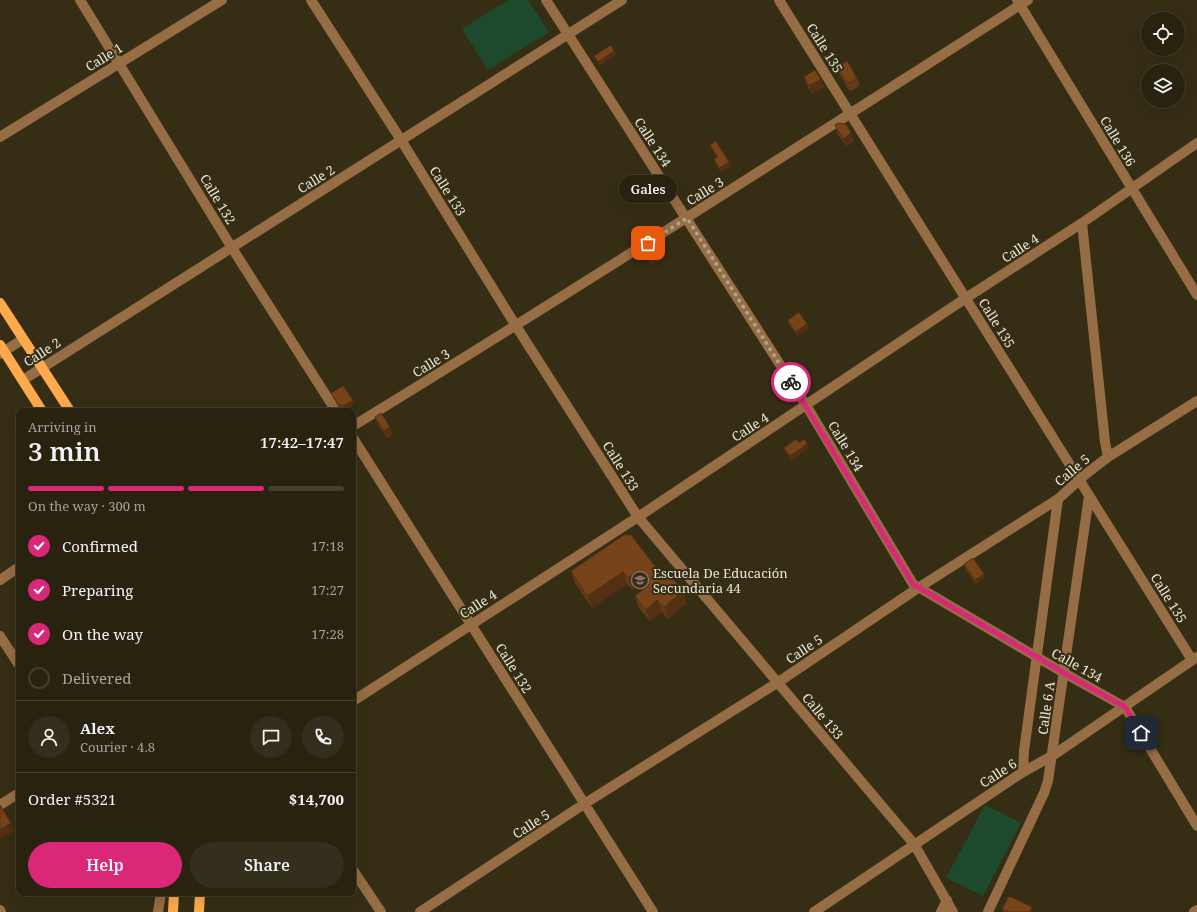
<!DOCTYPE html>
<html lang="en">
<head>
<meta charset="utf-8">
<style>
  body { margin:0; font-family:"Noto Serif",serif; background:#342f1d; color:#f1f3f6; height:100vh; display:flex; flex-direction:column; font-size:15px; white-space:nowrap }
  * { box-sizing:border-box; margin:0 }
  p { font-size:13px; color:#a5a49e }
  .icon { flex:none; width:22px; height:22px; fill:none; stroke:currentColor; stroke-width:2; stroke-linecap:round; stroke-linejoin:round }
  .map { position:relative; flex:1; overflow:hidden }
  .side { position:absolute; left:16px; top:408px; width:340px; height:488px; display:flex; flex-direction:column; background:#28220f; border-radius:8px; box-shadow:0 4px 16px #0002,0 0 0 1px #443f2f }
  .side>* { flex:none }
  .buttons { position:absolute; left:1141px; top:12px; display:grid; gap:8px }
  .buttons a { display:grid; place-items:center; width:44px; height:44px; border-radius:50%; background:#28220f; box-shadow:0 4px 16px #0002,0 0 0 1px #443f2f; font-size:20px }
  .pin { position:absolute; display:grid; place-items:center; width:34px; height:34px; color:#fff; margin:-17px; border-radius:8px; box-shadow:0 2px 6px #0006 }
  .courier { position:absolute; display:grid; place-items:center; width:40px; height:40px; margin:-20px; border:3px solid #db2777; border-radius:50%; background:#fff; color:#222; box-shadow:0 1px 5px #0007 }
  .bubble { position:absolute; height:28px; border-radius:14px; background:#28220f; box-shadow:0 4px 16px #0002,0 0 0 1px #443f2f; font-size:13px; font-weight:600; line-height:28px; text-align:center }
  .overview em { font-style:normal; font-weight:600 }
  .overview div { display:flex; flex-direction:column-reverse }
  .overview { display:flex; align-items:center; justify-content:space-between; height:68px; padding:0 12px }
  h1 { font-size:26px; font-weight:600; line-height:30px }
  .bar { display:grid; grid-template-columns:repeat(4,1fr); gap:6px 4px; align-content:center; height:48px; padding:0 12px }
  .bar i { height:5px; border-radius:3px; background:#443f2f }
  .bar .on { background:#db2777 }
  .bar p { grid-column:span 4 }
  .line { display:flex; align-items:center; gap:10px; padding:0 12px; border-top:1px solid #443f2f }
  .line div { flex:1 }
  .round { display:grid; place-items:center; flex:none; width:42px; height:42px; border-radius:21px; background:#342f1d }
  ol { padding:0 12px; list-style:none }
  li { display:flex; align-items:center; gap:12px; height:44px }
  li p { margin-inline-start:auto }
  li .icon { padding:4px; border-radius:50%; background:#db2777; color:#fff; stroke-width:4 }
  li:last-child { color:#a5a49e }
  li i { width:22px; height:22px; border:2px solid #443f2f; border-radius:50% }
  .primary-button { display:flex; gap:8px; margin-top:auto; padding:8px 12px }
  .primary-button a { flex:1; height:46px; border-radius:24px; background:#db2777; color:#fff; font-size:16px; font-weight:600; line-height:46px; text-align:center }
  .primary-button a+a { background:#342f1d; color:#f1f3f6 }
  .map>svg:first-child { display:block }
  .green { fill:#1d492d }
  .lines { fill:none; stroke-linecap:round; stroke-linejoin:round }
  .minor { stroke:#966d44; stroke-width:10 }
  .major { stroke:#feaa4c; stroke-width:10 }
  .wall { fill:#663a16 }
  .shaded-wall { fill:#533012 }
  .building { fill:#77441a; stroke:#533012 }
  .done { stroke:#aba693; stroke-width:4; stroke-dasharray:0 7.2 }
  .route { stroke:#db2777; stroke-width:5 }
  .labels { text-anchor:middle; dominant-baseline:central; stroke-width:4; stroke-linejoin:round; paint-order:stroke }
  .street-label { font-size:13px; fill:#ebe7d8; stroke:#352e14 }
  .poi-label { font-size:13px; fill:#ebe7d8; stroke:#352e14; text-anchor:start }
</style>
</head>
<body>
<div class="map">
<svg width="1197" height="912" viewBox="0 0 1197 912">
  <rect width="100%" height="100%" fill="#352e14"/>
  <path class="green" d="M508 0H528L549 32 488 70 462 29Z
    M985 805 1021 823 983 896 946 878Z"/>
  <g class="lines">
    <path class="minor" d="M80 0 232 248 336 411
      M311 0 401 140 516 326 638 517 914 844 953 912
      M546 0 806 405 913 584 1064 673 1125 707 1197 826
      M779 0 1192 660
      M1017 0 1197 295
      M0 137 222 0
      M1082 223 1105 442 1108 457
      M0 354 23 339
      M23 380 622 0
      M353 426C580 287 804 143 1028 0
      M353 438 653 912
      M0 580 19 567
      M0 636 19 665
      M353 701 638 517 966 298 1082 223 1197 143
      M1023 772 1024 751 1058 499
      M0 805 19 793
      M353 870 381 912
      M0 910 1 912
      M158 912 161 893
      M420 912 584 804 777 683 918 588 1058 499 1086 474 1108 457 1197 401
      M814 912 1023 772 1052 756 1197 657
      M941 912 947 900
      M988 912 1044 793 1048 781 1089 496
      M1194 912 1197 910"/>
    <path class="major" d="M0 303 70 411
      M0 345 42 411
      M173 912 174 893
      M199 912 200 893"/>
  </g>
  <path class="wall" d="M837 67 857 78 860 85 852 91 848 89 840 75Z
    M804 77 821 79 824 87 812 94 807 85Z
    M835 125 854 141 846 146 837 133Z
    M710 145 731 166 721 172 715 163 714 159 717 157 712 149Z
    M643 248 661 250 664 258 652 265 646 256Z
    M788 320 807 324 809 328 797 336 789 324Z
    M331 393 353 400 354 404 346 410 339 408 333 397Z
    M375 417 393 435 387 438 378 425Z
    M799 443 807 444 808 448 791 460 786 452 784 448Z
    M624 535 661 574 687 603 668 619 662 612 650 621 639 608 635 596 645 587 641 582 633 590 627 584 592 608 575 583 571 571Z
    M964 564 984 574 985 578 976 584 965 568Z
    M1002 909 1033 912H1004Z"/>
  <path class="shaded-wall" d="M614 51 616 55 599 66 598 62Z
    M821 79 824 87 812 94 809 86Z
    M851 133 854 141 846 146 843 139Z
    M729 162 731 166 721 172 719 168Z
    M661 250 664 258 652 265 649 257Z
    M807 324 809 328 797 336 795 332Z
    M353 400 354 404 346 410 344 406Z
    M390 427 393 435 387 438 384 431Z
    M807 444 808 448 791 460 790 456Z
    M637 571 641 582 633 590 628 578Z
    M623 572 627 584 592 608 587 596Z
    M984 574 985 578 976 584 975 580Z
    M683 591 687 603 668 619 664 607Z
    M657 600 662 612 650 621 646 610Z
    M11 823 14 831 0 839V830Z
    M1032 907 1033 912H1029Z"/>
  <path class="building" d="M611 45 614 51 598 62 594 56Z
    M847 61 857 78 849 83 845 81 837 67Z
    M815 70 821 79 809 86 804 77Z
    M838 123 846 124 851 133 843 139 835 125Z
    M716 141 729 162 719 168 714 159 718 157 710 145Z
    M655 240 661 250 649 257 643 248Z
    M799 312 807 324 795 332 788 320Z
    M343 386 353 400 344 406 338 404 331 393Z
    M246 408 248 411H242Z
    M381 413 390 427 384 431 375 417Z
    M796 439 799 443 804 439 807 444 790 456 784 448Z
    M624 535H631L661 574 665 569 683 591 664 607 657 600 646 610 635 596 649 585 637 571 628 578 623 572 587 596 571 571Z
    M973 558 984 574 975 580 964 564Z
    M0 805 11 823 0 830Z
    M1009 896 1032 907 1029 912H1009L1002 909Z"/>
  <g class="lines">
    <path class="done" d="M648 243 687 218 791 382"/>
    <path class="route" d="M791 382 913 584 1064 673 1125 707 1141 733"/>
  </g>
  <defs>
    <g id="school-ring" transform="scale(0.9)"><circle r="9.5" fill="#352e14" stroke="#8d6e63" stroke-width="1.5"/><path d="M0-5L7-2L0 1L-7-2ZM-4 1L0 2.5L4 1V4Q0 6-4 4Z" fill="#8d6e63"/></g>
  </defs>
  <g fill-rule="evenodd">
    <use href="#school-ring" x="640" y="580"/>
  </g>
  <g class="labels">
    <g class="street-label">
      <text transform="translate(825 48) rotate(58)">Calle 135</text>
      <text transform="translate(104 57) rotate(-32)">Calle 1</text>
      <text transform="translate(1118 141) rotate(59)">Calle 136</text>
      <text transform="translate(653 142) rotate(57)">Calle 134</text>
      <text transform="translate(316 179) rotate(-32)">Calle 2</text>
      <text transform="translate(448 191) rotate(58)">Calle 133</text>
      <text transform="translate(705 191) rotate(-32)">Calle 3</text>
      <text transform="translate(218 199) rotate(59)">Calle 132</text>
      <text transform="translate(1020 248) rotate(-33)">Calle 4</text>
      <text transform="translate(997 323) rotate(58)">Calle 135</text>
      <text transform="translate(42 352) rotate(-33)">Calle 2</text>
      <text transform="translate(431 363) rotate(-32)">Calle 3</text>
      <text transform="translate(750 427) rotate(-33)">Calle 4</text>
      <text transform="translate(846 446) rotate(59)">Calle 134</text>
      <text transform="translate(621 466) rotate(58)">Calle 133</text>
      <text transform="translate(1072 470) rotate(-40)">Calle 5</text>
      <text transform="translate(1169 598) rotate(58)">Calle 135</text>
      <text transform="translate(478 604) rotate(-33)">Calle 4</text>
      <text transform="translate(804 649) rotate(-34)">Calle 5</text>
      <text transform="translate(1077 665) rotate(29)">Calle 134</text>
      <text transform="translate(514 668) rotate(58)">Calle 132</text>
      <text transform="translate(1046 708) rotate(-82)">Calle 6 A</text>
      <text transform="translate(823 716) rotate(50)">Calle 133</text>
      <text transform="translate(998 773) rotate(-33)">Calle 6</text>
      <text transform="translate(531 824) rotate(-33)">Calle 5</text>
    </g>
    <g class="poi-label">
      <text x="653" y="573">Escuela De Educación<tspan x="653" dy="15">Secundaria 44</tspan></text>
    </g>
  </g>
</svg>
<div class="buttons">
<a><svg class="icon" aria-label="locate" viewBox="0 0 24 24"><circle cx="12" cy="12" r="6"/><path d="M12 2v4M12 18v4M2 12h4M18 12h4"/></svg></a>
<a><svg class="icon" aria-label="layers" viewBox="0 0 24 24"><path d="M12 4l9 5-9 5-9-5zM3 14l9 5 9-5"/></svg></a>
</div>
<div class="pin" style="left:648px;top:243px;background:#ea580c"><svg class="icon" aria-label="bag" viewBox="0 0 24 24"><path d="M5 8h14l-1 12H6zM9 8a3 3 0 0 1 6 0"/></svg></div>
<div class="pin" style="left:1141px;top:733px;background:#1f2937"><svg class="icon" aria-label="home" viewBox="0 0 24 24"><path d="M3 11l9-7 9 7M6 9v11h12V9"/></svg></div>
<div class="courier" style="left:791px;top:382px"><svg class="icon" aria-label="bike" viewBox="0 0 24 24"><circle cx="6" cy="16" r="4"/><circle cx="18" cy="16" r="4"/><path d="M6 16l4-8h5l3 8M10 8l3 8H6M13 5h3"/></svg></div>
<div class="bubble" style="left:619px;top:175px;width:58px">Gales</div>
<section class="side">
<div class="overview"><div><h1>3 min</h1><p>Arriving in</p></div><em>17:42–17:47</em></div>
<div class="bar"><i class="on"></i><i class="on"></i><i class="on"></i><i></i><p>On the way · 300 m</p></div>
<ol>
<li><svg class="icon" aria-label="check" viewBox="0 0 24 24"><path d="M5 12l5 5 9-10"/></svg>Confirmed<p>17:18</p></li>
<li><svg class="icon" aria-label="check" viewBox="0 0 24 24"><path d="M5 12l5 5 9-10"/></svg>Preparing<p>17:27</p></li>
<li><svg class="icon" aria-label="check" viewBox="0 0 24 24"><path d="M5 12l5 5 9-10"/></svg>On the way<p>17:28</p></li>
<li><i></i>Delivered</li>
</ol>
<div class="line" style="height:72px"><a class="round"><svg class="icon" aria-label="person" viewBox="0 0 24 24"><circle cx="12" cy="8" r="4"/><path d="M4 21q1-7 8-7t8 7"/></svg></a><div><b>Alex</b><p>Courier · 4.8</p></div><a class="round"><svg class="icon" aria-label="chat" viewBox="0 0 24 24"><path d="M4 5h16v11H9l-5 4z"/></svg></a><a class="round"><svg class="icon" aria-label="phone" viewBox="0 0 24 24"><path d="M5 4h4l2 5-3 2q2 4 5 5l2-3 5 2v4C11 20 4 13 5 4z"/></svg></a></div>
<div class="line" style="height:52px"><div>Order #5321</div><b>$14,700</b></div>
<div class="primary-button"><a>Help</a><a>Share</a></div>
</section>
</div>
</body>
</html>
